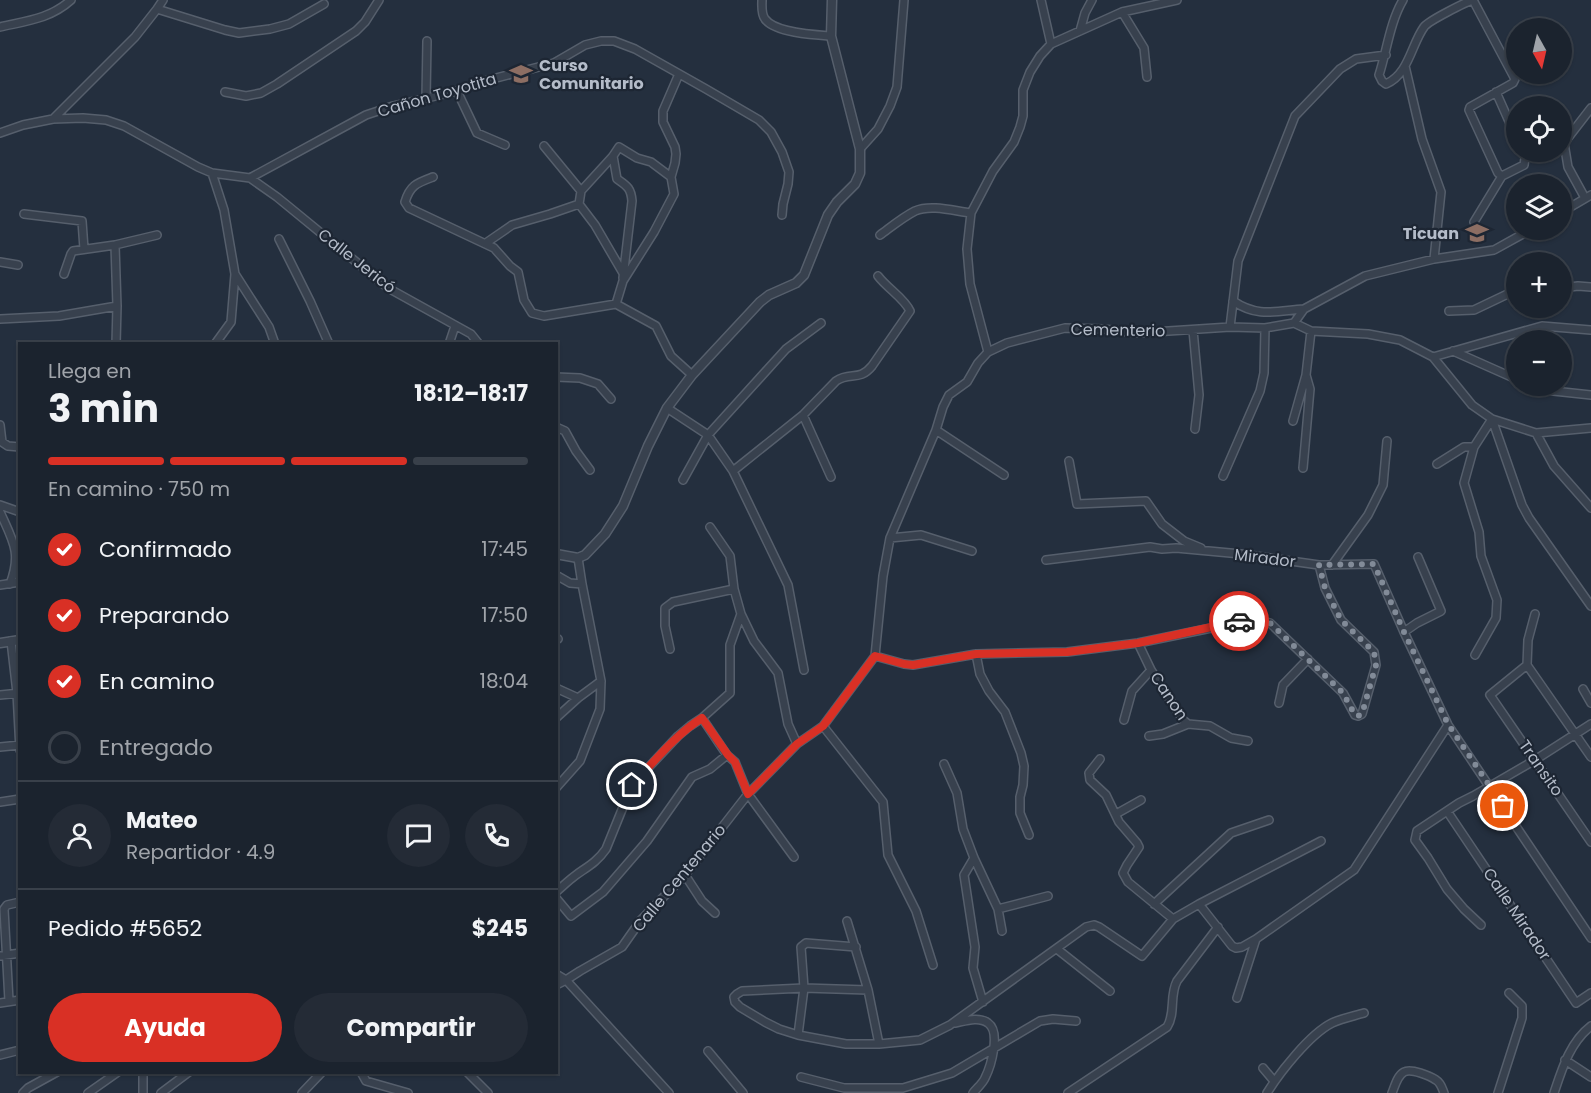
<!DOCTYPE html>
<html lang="es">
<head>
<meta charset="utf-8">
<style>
  body { margin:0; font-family:Poppins,sans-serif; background:#242b36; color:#f1f3f6; height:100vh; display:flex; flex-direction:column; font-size:22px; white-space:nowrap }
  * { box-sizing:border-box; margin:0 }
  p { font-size:20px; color:#a0a4aa }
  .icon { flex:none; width:33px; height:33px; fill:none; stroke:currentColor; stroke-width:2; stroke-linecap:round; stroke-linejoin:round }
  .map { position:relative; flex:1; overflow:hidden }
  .side { position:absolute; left:18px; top:342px; width:540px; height:732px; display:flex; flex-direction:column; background:#1b232e; border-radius:0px; box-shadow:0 2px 4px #0004,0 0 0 2px #39404a }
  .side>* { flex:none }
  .needle { width:39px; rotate:172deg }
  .tools { position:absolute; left:1506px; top:18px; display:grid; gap:12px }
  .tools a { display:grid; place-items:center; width:66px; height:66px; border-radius:50%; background:#1b232e; box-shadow:0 2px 4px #0004,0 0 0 2px #39404a; font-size:30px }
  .pin { position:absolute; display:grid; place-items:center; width:51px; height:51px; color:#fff; margin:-26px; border:3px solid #fff; border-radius:50%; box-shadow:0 2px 6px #0007 }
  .courier { position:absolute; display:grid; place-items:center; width:60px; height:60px; margin:-30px; border:4px solid #d93025; border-radius:50%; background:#fff; color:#222; box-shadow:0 2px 8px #0007 }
  .summary em { font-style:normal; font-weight:700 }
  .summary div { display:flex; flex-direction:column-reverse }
  .summary { display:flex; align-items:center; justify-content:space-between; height:102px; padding:0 30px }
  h1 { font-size:39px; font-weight:700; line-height:45px }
  .bar { display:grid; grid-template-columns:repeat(4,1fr); gap:9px 6px; align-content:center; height:72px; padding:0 30px }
  .bar i { height:8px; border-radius:4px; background:#39404a }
  .bar .current { background:#d93025 }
  .bar p { grid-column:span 4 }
  .line { display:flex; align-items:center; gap:15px; padding:0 30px; border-top:2px solid #39404a }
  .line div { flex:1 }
  .round { display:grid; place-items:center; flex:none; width:63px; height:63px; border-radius:32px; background:#242b36 }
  ol { padding:0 30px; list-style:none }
  li { display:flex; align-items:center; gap:18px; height:66px }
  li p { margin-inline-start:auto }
  li .icon { padding:6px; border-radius:50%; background:#d93025; color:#fff; stroke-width:4 }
  li:last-child { color:#a0a4aa }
  li i { width:33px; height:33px; border:3px solid #39404a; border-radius:50% }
  .action { display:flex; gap:12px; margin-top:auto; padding:12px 30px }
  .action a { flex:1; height:69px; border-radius:36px; background:#d93025; color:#fff; font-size:24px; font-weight:700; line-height:69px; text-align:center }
  .action a+a { background:#242b36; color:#f1f3f6 }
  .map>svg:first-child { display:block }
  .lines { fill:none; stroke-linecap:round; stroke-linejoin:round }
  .minor-casing { stroke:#565f6c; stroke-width:10 }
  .tertiary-casing { stroke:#565f6c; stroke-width:11 }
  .minor { stroke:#38414e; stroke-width:7 }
  .tertiary { stroke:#38414e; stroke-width:8 }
  .done { stroke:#828b98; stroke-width:6; stroke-dasharray:0 10.8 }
  .route { stroke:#d93025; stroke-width:8 }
  .labels { text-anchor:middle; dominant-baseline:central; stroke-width:4.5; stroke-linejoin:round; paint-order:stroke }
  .poi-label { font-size:16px; font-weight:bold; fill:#b4bcc9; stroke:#1d2633; text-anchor:start }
  .street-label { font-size:16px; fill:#b4bcc9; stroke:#1d2633 }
</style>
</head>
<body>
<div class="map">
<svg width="1591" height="1093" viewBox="0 0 1591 1093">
  <rect width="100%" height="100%" fill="#242f3e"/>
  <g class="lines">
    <g class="minor-casing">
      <path id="minor" d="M762 0C762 6 761 14 765 19 775 33 815 35 831 36
        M1041 0 1051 44
        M1403 0C1390 22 1387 50 1379 75L1382 81 1386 84C1409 74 1411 45 1424 27 1428 21 1466 2 1473 0L1515 79 1513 83 1470 107 1469 110 1498 173 1502 176
        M157 9 225 30 239 33 270 29 289 24 324 4
        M1122 12 1144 48 1147 77
        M0 27C26 21 50 19 71 0
        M1080 31 1085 13 1092 0
        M1405 66 1422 139 1441 192 1434 259
        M457 91 477 133 505 145
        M225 92 246 96 261 93 277 84 356 31 365 22 379 0
        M1496 92 1516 137
        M426 98 427 41
        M53 119 135 37 157 9 163 0
        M0 133 23 125 53 119 83 118 106 120 124 126 198 167 212 173 250 178 277 197 388 288 471 334 479 344
        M544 146 581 191
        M860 149 878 129 890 106 897 87 904 0
        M613 156 617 179C627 186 631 188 632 201L623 278
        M212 173 224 210 235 274 231 322 215 344
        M433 177C417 183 410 185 405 202L409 208 494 248 510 266 518 272 524 300 532 313 544 316 616 304
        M250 178 366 115 393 106 457 91 481 82 554 63 585 45 601 41H614L635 49 706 89 759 120 771 132 782 152 789 172 788 184 783 204 782 215
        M1585 198 1568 167 1564 143 1591 108
        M579 204 595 225 623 273
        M1562 212 1591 195
        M24 214 82 221 84 249
        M1474 222 1502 176 1524 165 1525 158 1523 152
        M880 235C891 227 903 217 915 211 931 204 954 211 971 213
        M279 239 310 301 329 344
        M486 243 512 225 550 214 579 204 581 191 613 156 619 147 637 158 651 162 671 177
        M115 245 117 306 116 344
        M0 262 18 265
        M64 274 71 254 73 251 115 245 157 235
        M235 274 269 327 275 344
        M1562 288 1578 286 1591 287
        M1233 301C1258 318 1276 311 1304 309
        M616 304 623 281 654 232 674 194 671 177 675 163 676 154 675 147 663 122V111L679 74
        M616 304 656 326 671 356 692 375
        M1449 311 1474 310 1516 290
        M0 319 59 316 117 306
        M1294 323 1304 309 1365 276 1434 259 1494 250 1530 230
        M1230 327 1238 261 1295 116 1340 69 1356 59 1386 55
        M1193 330 1199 395 1195 429
        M449 344 455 326
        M1453 351 1516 379
        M988 352 970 284 967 249 971 213 993 171 1014 142 1020 127 1023 116V90L1030 72 1040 56 1051 44 1122 12 1177 0
        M1433 357 1542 326 1591 330
        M556 377 580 378 598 384 611 399
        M1533 386 1544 390 1591 395
        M667 408 708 435 733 471 788 585 804 670
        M803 415 831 477
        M1492 419 1522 505 1529 518 1591 606
        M1293 421 1306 375 1311 331
        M0 425 2 442 8 446 20 447
        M556 427 565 431 576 451 590 470
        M936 430 1004 475
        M1536 433 1591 428
        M1069 461 1077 504 1146 501 1162 524 1184 541 1201 548
        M1437 464 1464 447H1474
        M1303 468 1310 389 1306 375
        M733 471 803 415 836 381C850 371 859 382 872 366L910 311C905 299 887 288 878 276
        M1223 476 1260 391 1264 373 1265 328
        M683 480 708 435 786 349 821 323
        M0 505 20 512
        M0 512C13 541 22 553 10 584
        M710 527 730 556 734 589 741 614 754 641 778 673 788 724 797 744
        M890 538 921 535 972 551
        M1046 560 1150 547 1162 549 1176 548 1241 554 1319 565 1374 564 1404 632 1448 725 1591 938
        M1332 565 1368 515 1383 485 1387 441
        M556 575 570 583 582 584
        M0 585 20 582
        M1404 632 1417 623 1441 611 1418 557
        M556 638 558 639
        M11 641 17 693 20 750
        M1138 643 1151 670 1183 720 1188 724 1210 726 1231 738 1248 741
        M670 649 665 626V608L673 602 734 589
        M976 654 980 674 989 691 1005 712 1021 753 1024 766 1023 785 1020 797V813L1029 835
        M1475 655 1496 618 1497 600 1481 556 1479 532 1464 483 1474 447 1492 419
        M875 656 883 576 890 538 936 430 943 407 949 395 967 382 978 363 988 352 1007 343 1065 328 1103 329 1138 333 1230 327 1265 328 1294 323 1311 331 1368 334 1400 340 1433 357 1472 405 1492 419 1536 433 1554 466 1591 508
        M875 656 904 664 913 665 976 654 1067 652 1138 643 1255 619 1270 623 1343 693 1355 715 1358 716 1362 714 1376 665 1374 652 1341 620 1325 588 1319 565
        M1527 665 1490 695 1591 842
        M1527 665 1591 757
        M1527 665 1528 640 1535 614
        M556 688 578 698
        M1583 689 1591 703
        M0 695 20 693
        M1279 703 1283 685 1308 659
        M556 718 578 698 601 681
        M702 718 727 755 735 762 748 794 794 857
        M1124 720 1132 691 1151 670
        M823 726 883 802 888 855 916 911 933 965
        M1149 736 1163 734 1188 724
        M0 747 20 745
        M1100 759 1089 773 1090 780 1106 795 1119 822 1137 843 1139 847 1127 865 1123 873 1128 882 1173 919
        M944 764 957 793 963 829 974 858 998 909 1002 931
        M556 788 580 761 600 709 601 681 582 584 578 558
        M0 802 20 799
        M1447 811 1576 1003 1591 993
        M1116 814 1141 800
        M974 858 964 875 975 947 973 968 983 1002
        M685 875 702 901 715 913
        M556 892C563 886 569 880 576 875 587 867 597 862 606 849L632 785 678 736 690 726 702 718 730 693V645L741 614
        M556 898 571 916 603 892 647 841 692 777 710 769 727 755
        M1154 904 1231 833 1269 820
        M1199 904 1232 946 1236 948 1242 947 1256 939 1354 870 1448 725
        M998 909 1048 896
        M847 921 868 990 879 1044
        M1481 925 1464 909 1447 889 1428 858 1415 840 1417 831 1459 803 1473 796 1535 760 1591 724
        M1057 949 1110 991
        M0 956 20 953
        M556 974 566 980 669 1093
        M556 985 566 980 580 971 622 947 641 920 685 875 748 794 797 744 823 726 875 656
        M868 990 804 988 742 991 737 994 734 997 735 1002 740 1007 765 1022 779 1029 798 1035 846 1044H879L920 1040 950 1025 1086 927 1094 925 1099 927 1142 956 1173 919 1199 904 1321 841
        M1237 998 1256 939
        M9 1001 4 909 7 905 20 902
        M0 1003 20 1000
        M955 1023C965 1021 979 1016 988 1023 1001 1032 991 1066 985 1078 983 1083 977 1088 973 1093
        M798 1035 804 988 801 947 806 943 856 947
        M708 1051 743 1093
        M0 1055 20 1050
        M1565 1060 1591 1077
        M1263 1068 1274 1081
        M143 1072V1093
        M361 1072 366 1081 408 1093
        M467 1072 488 1093
        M801 1077 844 1088H903L952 1073 1040 1021 1053 1019 1076 1021
        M23 1093 28 1088 57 1072
        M88 1093 118 1072
        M161 1093 189 1072
        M302 1093 322 1072
        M1068 1093 1167 1027C1176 1013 1169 996 1177 981L1218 927
        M1267 1093C1280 1072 1310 1034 1332 1023 1342 1018 1354 1016 1364 1013
        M1392 1093C1395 1086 1397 1076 1404 1072 1411 1068 1430 1076 1436 1080 1441 1083 1442 1088 1444 1093
        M1498 1093 1522 1018V1006L1509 993
        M1554 1093C1562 1069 1570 1042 1591 1026"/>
    </g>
    <g class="tertiary-casing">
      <path id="tertiary" d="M556 554 578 558 585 555 605 534 623 506 648 446 667 408 692 375 760 302 769 295 796 283 804 275 828 215 837 202 855 184 860 173V149L831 36 832 0
        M0 643 20 640"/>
    </g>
    <use href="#minor" class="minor"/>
    <use href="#tertiary" class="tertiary"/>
  </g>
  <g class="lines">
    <path class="done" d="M1239 621 1255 619 1270 623 1343 693 1355 715 1358 716 1362 714 1376 665 1374 652 1341 620 1325 588 1319 565 1374 564 1404 632 1448 724 1503 806"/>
    <path class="route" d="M632 785C654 762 675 735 702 718L728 755 735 762 748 794 797 744 823 726 875 656 904 664 913 665 976 654 1067 652 1138 643 1239 621"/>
  </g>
  <defs>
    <g id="school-bare" transform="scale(1.8)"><path d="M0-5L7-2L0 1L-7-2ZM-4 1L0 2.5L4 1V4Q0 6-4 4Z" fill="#8d6e63" stroke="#1d2633" stroke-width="2.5" paint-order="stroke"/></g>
  </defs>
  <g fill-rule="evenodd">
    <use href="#school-bare" x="521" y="74"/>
    <use href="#school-bare" x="1477" y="233"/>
  </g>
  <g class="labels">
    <g class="poi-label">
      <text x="539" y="65">Curso<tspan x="539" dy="18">Comunitario</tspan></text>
      <text x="1459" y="233" text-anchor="end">Ticuan</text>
    </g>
    <g class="street-label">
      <text transform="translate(437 95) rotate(-16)">Cañon Toyotita</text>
      <text transform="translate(357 261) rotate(38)">Calle Jericó</text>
      <text transform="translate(1118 330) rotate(1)">Cementerio</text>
      <text transform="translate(1265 558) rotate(7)">Mirador</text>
      <text transform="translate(1169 696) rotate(56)">Canon</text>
      <text transform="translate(1541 768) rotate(55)">Transito</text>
      <text transform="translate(679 878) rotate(-50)">Calle Centenario</text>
      <text transform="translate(1517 914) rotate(56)">Calle Mirador</text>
    </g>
  </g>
</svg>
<div class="tools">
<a><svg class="needle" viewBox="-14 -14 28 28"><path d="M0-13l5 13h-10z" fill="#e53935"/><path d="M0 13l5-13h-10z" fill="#a0a4aa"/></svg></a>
<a><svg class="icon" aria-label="locate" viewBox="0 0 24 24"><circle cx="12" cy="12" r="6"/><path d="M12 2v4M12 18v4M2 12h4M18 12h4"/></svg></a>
<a><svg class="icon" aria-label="layers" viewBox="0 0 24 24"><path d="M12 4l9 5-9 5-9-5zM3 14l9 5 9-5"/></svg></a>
<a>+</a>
<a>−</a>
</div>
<div class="pin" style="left:1503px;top:806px;background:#ea580c"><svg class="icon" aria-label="bag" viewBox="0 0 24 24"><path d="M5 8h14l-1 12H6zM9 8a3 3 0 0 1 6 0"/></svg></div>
<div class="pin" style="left:632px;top:785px;background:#1f2937"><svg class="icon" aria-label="home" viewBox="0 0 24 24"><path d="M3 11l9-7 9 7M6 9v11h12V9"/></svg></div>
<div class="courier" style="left:1239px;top:621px"><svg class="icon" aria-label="car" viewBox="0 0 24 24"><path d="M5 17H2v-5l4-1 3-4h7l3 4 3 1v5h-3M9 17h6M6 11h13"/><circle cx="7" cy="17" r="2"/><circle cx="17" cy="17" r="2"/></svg></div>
<section class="side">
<div class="summary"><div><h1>3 min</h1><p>Llega en</p></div><em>18:12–18:17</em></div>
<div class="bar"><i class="current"></i><i class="current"></i><i class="current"></i><i></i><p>En camino · 750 m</p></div>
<ol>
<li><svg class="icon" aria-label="check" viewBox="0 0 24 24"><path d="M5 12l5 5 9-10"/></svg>Confirmado<p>17:45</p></li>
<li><svg class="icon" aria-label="check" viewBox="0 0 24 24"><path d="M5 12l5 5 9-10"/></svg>Preparando<p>17:50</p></li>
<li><svg class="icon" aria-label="check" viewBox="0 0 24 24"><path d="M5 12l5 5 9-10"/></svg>En camino<p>18:04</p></li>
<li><i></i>Entregado</li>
</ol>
<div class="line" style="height:108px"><a class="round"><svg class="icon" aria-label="person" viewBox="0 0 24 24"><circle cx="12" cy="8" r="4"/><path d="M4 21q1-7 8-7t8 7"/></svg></a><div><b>Mateo</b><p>Repartidor · 4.9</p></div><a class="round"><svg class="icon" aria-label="chat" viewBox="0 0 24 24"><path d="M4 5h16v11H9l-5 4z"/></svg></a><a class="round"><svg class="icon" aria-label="phone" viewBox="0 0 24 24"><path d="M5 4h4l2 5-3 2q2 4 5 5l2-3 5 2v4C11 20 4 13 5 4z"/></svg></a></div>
<div class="line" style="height:78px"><div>Pedido #5652</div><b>$245</b></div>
<div class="action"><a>Ayuda</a><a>Compartir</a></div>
</section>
</div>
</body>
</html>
